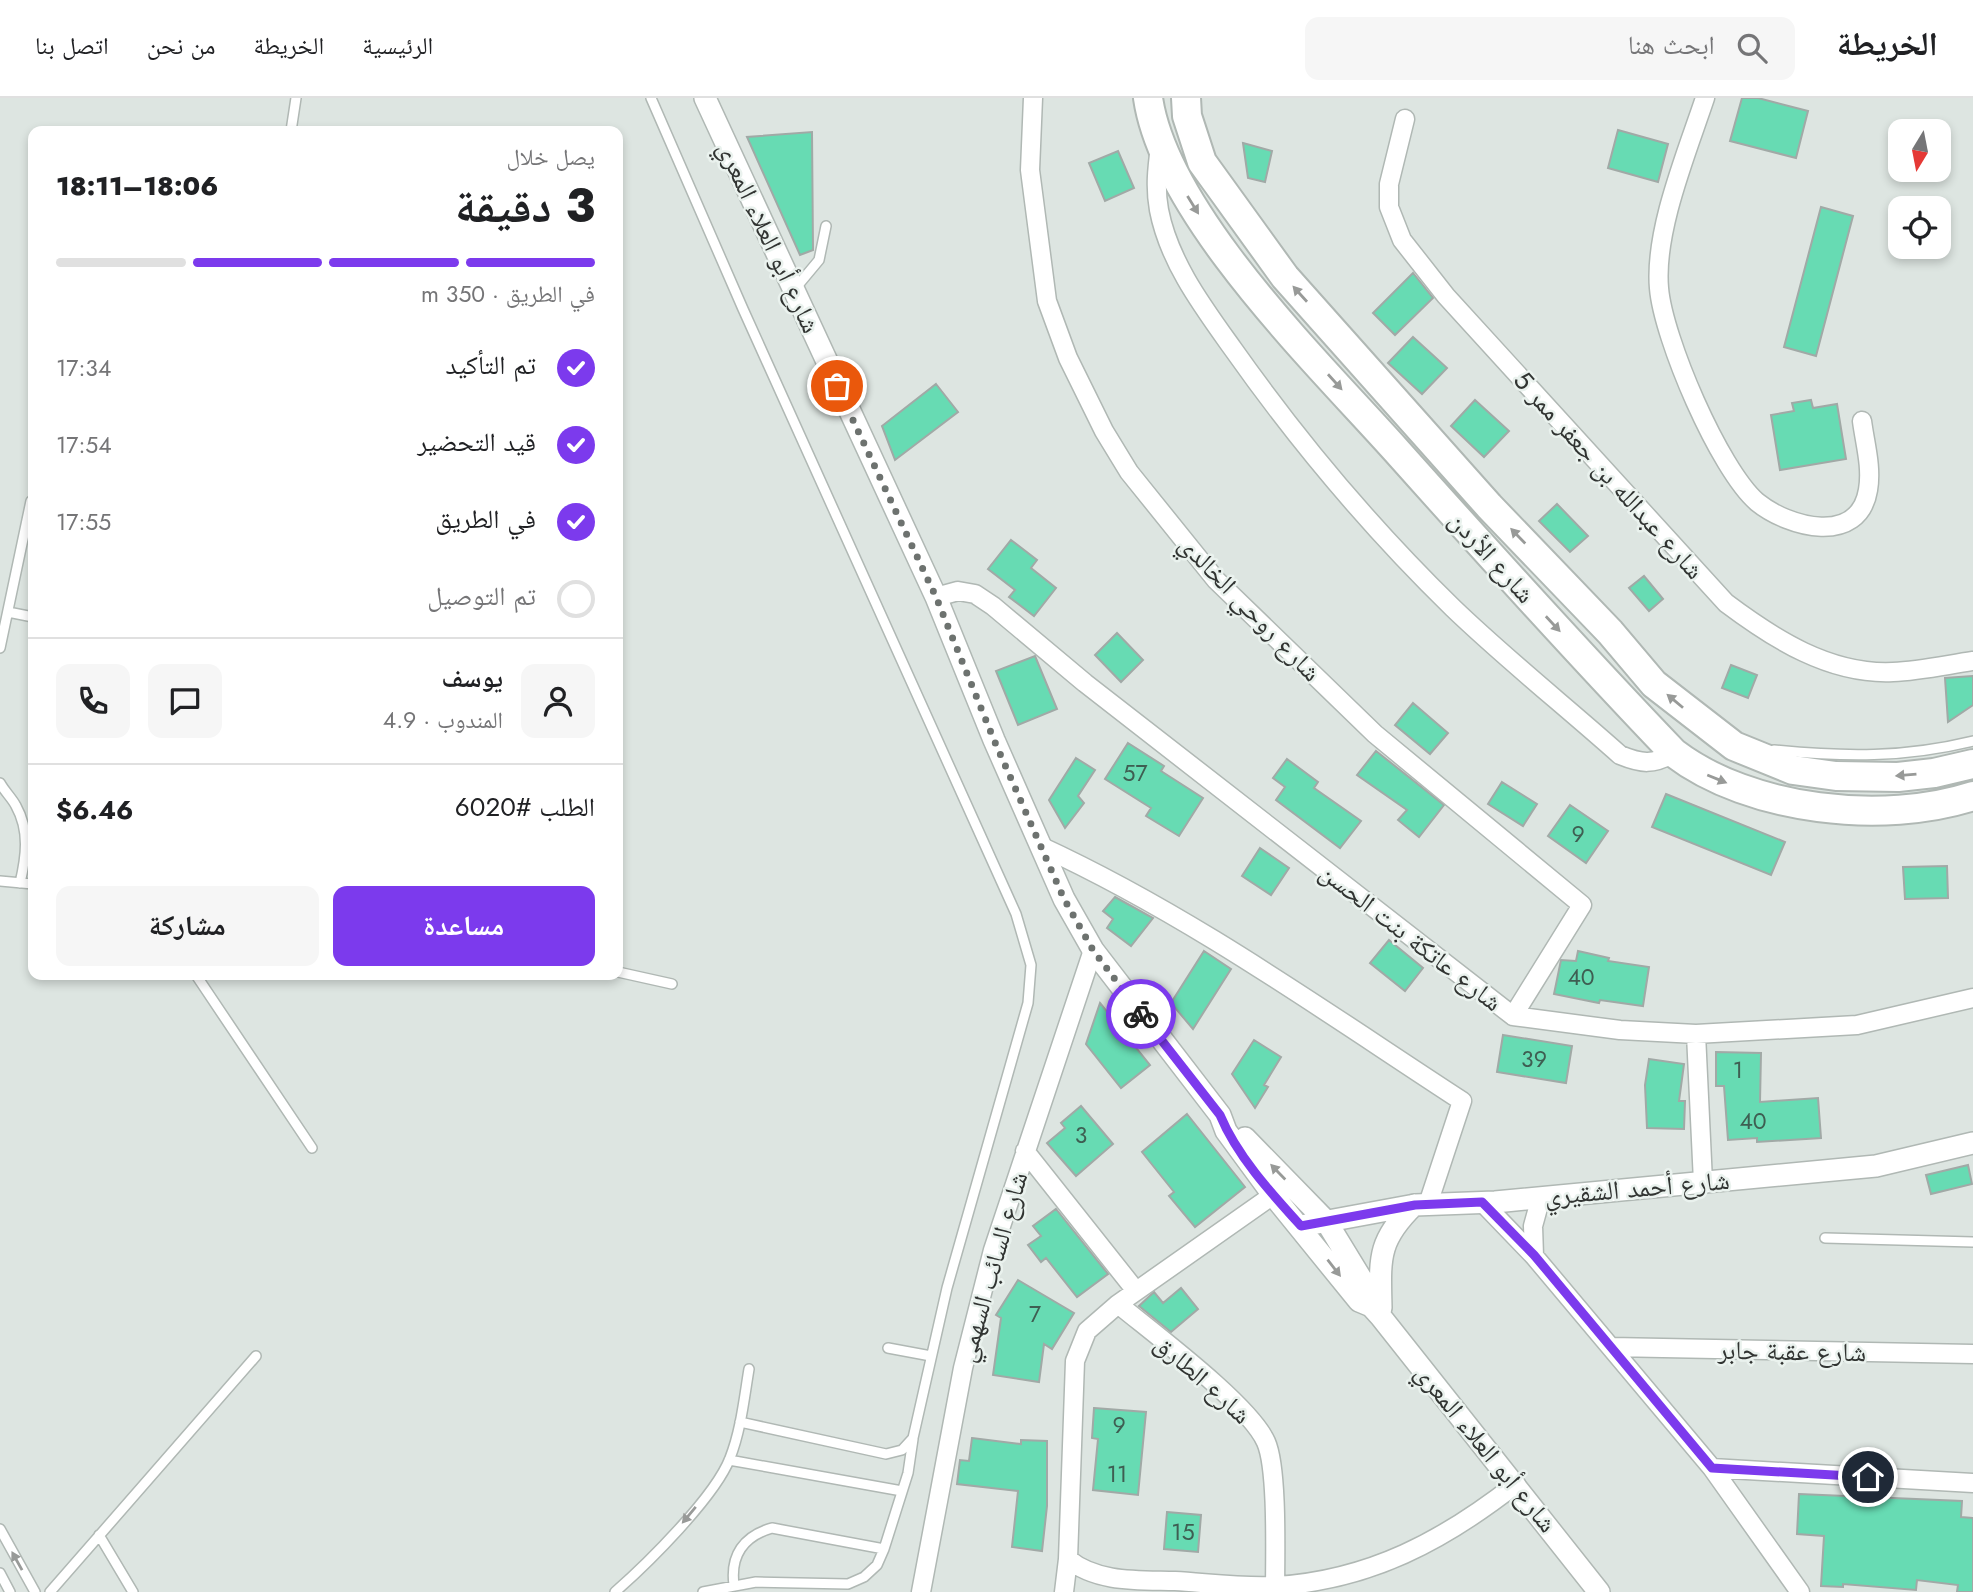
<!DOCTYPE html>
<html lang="ar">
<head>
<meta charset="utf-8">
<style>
  body { margin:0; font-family:Jost,"Noto Naskh Arabic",sans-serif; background:#f6f6f6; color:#202124; direction:rtl; height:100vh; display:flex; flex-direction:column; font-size:26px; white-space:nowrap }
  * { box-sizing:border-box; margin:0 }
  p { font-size:23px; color:#757577 }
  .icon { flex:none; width:38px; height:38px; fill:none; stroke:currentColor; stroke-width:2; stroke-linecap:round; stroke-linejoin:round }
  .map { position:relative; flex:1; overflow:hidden; direction:ltr }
  .sheet { position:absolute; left:28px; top:28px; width:595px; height:854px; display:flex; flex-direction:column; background:#fff; border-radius:14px; box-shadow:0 4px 10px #0003; direction:rtl }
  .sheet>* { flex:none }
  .needle { width:46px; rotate:190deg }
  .tools { position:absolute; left:1888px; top:21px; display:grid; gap:14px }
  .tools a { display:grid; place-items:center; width:63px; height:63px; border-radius:14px; background:#fff; box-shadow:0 4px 10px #0003; font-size:35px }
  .pin { position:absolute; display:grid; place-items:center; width:60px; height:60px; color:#fff; margin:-30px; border:4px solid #fff; border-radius:50%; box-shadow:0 2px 7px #0007 }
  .courier { position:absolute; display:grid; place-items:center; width:70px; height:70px; margin:-35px; border:5px solid #7c3aed; border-radius:50%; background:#fff; color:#222; box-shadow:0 2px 9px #0007 }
  .head em { font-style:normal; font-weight:800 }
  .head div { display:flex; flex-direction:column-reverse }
  .head { display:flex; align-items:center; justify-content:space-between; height:119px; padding:0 28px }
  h1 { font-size:46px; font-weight:800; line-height:52px }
  .bar { display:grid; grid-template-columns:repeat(4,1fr); gap:10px 7px; align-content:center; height:84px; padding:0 28px }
  .bar i { height:9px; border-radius:5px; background:#e0e0e0 }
  .bar .current { background:#7c3aed }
  .bar p { grid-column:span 4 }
  .line { display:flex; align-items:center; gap:18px; padding:0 28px; border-top:2px solid #e0e0e0 }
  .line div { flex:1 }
  .round { display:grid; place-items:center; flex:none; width:74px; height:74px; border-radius:14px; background:#f6f6f6 }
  ol { padding:0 28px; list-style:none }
  li { display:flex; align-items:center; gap:21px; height:77px }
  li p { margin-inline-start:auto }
  li .icon { padding:7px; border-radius:50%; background:#7c3aed; color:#fff; stroke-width:4 }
  li:last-child { color:#757577 }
  li i { width:38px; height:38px; border:4px solid #e0e0e0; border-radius:50% }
  .action { display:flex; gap:14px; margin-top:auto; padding:14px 28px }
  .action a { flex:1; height:80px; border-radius:14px; background:#7c3aed; color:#fff; font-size:28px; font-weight:800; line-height:80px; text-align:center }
  .action a+a { background:#f6f6f6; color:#202124 }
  header { display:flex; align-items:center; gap:42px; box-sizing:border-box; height:98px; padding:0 35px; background:#fff; border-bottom:2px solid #e0e0e0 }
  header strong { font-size:33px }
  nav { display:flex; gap:38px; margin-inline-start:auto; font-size:24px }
  .search { width:490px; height:63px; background:#f6f6f6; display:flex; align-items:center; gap:18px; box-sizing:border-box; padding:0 24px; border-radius:14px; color:#757577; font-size:26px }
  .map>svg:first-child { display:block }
  .building { fill:#67dbb3; stroke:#a1a9a6; stroke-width:2 }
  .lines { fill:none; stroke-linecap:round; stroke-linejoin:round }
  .service-casing { stroke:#b0b8b4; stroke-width:12 }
  .minor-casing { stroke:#b0b8b4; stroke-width:21 }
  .tertiary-casing { stroke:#b0b8b4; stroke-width:24 }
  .trunk-casing { stroke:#b0b8b4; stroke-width:32 }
  .service { stroke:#fff; stroke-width:9 }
  .minor { stroke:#fff; stroke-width:18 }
  .tertiary { stroke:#fff; stroke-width:21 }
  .trunk { stroke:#fff; stroke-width:28 }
  .oneway { fill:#989a98 }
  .done { stroke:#6d726f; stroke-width:7; stroke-dasharray:0 12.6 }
  .route { stroke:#7c3aed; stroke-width:9 }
  .labels { text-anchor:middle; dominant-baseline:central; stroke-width:5; stroke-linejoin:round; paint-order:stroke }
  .number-label { font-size:23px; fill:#3e5e52 }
  .street-label { font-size:26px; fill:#313432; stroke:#eaf2ee }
</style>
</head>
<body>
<header>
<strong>الخريطة</strong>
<div class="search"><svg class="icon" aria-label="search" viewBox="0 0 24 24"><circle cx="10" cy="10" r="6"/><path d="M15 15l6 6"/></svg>ابحث هنا</div>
<nav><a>الرئيسية</a><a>الخريطة</a><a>من نحن</a><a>اتصل بنا</a></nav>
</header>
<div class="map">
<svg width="1973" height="1494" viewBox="0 0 1973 1494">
  <rect width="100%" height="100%" fill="#dde5e1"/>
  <path class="building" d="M1742 0H1758L1808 13 1796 60 1730 43Z
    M1618 32 1668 46 1658 84 1608 70Z
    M812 34 813 152 800 157 747 39Z
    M1243 45 1272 53 1265 84 1248 80Z
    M1118 53 1134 90 1105 103 1089 65Z
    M1821 109 1853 118 1816 258 1784 249Z
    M1413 175 1433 200 1395 237 1373 215Z
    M1413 239 1447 270 1422 296 1388 265Z
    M936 286 958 314 895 362 882 328Z
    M1475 302 1509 333 1484 359 1451 328Z
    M1811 302 1813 310 1837 306 1846 361 1780 372 1771 317 1794 313 1792 305Z
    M1557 406 1588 438 1570 454 1539 423Z
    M1011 442 1037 462 1031 470 1056 490 1034 518 1009 499 1015 492 988 471Z
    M1644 478 1663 501 1649 513 1629 490Z
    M1117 535 1143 562 1121 584 1095 557Z
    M1035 558 1057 611 1018 627 996 573Z
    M1731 567 1757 577 1748 600 1722 590Z
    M1973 578V607L1948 624 1945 580Z
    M1413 605 1448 635 1430 656 1395 627Z
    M1128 645 1164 668 1161 673 1203 700 1179 738 1146 718 1151 710 1105 681Z
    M1376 653 1444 707 1419 739 1398 722 1407 712 1357 677Z
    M1076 660 1095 672 1078 698 1084 705 1065 730 1049 702Z
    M1287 661 1318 684 1314 690 1361 723 1340 750 1276 702 1285 689 1273 680Z
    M1502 684 1537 706 1523 728 1488 706Z
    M1666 696 1785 744 1771 777 1652 729Z
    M1570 707 1608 733 1586 765 1548 738Z
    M1260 750 1289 770 1271 797 1242 778Z
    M1947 768 1948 800 1905 801 1903 769Z
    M1115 799 1153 820 1131 848 1107 830 1113 821 1103 813Z
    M1389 842 1423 870 1405 893 1370 865Z
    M1204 853 1231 871 1193 931 1171 905Z
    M1578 853 1609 860 1608 863 1649 869 1643 908 1600 902 1599 905 1554 896 1561 862 1576 863Z
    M1100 905 1150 967 1121 990 1086 946Z
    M1503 937 1572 948 1566 985 1497 974Z
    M1254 942 1281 959 1264 987 1268 989 1255 1010 1232 976Z
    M1716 954 1761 955 1760 1004 1818 1000 1821 1040 1757 1044V1040L1728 1042 1724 988H1716Z
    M1649 961 1684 966 1679 1003H1685L1684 1031 1647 1030 1645 987Z
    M1081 1008 1113 1046 1076 1078 1047 1045 1065 1030 1061 1025Z
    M1187 1016 1245 1089 1195 1129 1169 1098 1174 1094 1142 1054Z
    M1968 1067 1972 1086 1931 1096 1926 1077Z
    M1056 1111 1108 1176 1077 1199 1046 1160 1041 1164 1028 1147 1041 1138 1033 1128Z
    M1018 1182 1074 1215 1052 1251 1044 1246 1039 1284 993 1277 1001 1220 996 1217Z
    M1181 1190 1198 1211 1171 1234 1139 1208 1154 1194 1163 1205Z
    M1094 1310 1146 1314 1138 1397 1093 1392 1098 1341 1092 1340Z
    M972 1340 1021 1346V1342L1047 1343V1408L1042 1453 1012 1449 1018 1393 957 1386 960 1362 969 1363Z
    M1799 1396 1962 1403 1961 1419 1973 1420V1494H1957L1958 1487 1917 1482 1916 1492 1843 1486V1489L1821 1488 1824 1438 1797 1436Z
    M1167 1414 1201 1417 1198 1454 1164 1451Z"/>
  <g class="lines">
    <g class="service-casing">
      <path id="service" d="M651 0 743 211 1016 816 1031 867 1028 905 947 1190 913 1340 902 1352 886 1356 740 1324
        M291 33 296 0
        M794 192 819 162 826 128
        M8 514 33 519
        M0 550 31 403
        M1774 652C1845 659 1903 660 1973 643
        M0 685C5 694 12 700 16 708 30 733 26 759 20 785
        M0 783 33 786
        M618 874 672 886
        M196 877 312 1050
        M1825 1140 1973 1144
        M888 1250 931 1258
        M729 1362 902 1393
        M0 1431 35 1494
        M99 1437 133 1494
        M0 1475 10 1494
        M734 1487C730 1457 744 1438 772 1430L884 1451
        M50 1494 256 1258
        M615 1494C647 1466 715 1399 730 1360 741 1332 744 1301 749 1271
        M703 1494 756 1484 848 1486 864 1479 877 1467 884 1451 908 1375 913 1341"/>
    </g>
    <g class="minor-casing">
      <path id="minor" d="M1033 0 1030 72 1047 203 1068 260 1104 333 1129 374 1216 482 1375 636 1582 807 1513 918
        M1705 0C1687 54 1654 133 1659 190 1663 240 1719 371 1757 404 1789 430 1859 448 1868 392 1872 369 1865 346 1862 323
        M1405 21 1389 86V109L1402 142 1446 198 1726 505C1774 541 1830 577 1893 574 1919 573 1946 567 1973 563
        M1160 49C1157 71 1155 90 1159 112 1169 164 1203 209 1233 251 1298 343 1373 432 1453 510 1506 561 1565 608 1620 657 1642 666 1653 667 1674 655
        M936 499 958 493 975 496 993 508 1085 585 1513 918 1620 932 1696 936 1857 927 1973 900
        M1040 748C1190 817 1325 914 1462 1003L1428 1106
        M1696 936 1703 1084
        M1025 1053 1136 1193
        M1541 1099 1533 1128 1534 1158 1712 1370 1800 1494
        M1482 1104 1534 1158
        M1118 1206C1153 1235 1250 1307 1266 1344 1278 1371 1275 1461 1275 1494
        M1611 1249 1973 1256
        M1712 1370 1973 1385
        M1068 1461C1097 1485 1139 1482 1175 1483 1208 1485 1243 1490 1276 1488 1370 1482 1443 1443 1516 1386
        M921 1494 963 1270 993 1152 1093 852
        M1064 1494 1068 1461 1075 1263 1087 1233 1118 1206 1273 1097"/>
    </g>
    <g class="tertiary-casing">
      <path id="tertiary" d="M705 0 936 499 994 642 1064 801 1093 852 1220 1017 1226 1033 1273 1097 1359 1203 1371 1208 1381 1219 1599 1494
        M1245 1040 1326 1123 1370 1195 1371 1207
        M1301 1128 1415 1107 1495 1104 1876 1068 1973 1045
        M1381 1210C1380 1161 1377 1143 1414 1107"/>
    </g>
    <g class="trunk-casing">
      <path id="trunk" d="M1148 0C1165 116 1317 264 1395 351 1487 454 1579 556 1674 655 1750 713 1884 727 1973 698
        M1186 0 1187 18 1202 64 1285 179 1489 408 1610 534 1654 586 1734 648 1793 672 1836 678 1898 679 1934 675 1973 666"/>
    </g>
    <use href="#service" class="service"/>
    <use href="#minor" class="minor"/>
    <use href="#tertiary" class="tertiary"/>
    <use href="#trunk" class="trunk"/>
  </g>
  <defs><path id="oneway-solid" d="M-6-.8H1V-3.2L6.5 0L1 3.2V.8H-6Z" transform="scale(1.75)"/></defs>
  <g class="oneway">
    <use href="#oneway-solid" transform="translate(1193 107) rotate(58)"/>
    <use href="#oneway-solid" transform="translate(1300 196) rotate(-132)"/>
    <use href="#oneway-solid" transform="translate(1335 284) rotate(48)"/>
    <use href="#oneway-solid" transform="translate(1518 438) rotate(-134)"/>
    <use href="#oneway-solid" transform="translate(1553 526) rotate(47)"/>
    <use href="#oneway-solid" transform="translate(1675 603) rotate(-140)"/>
    <use href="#oneway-solid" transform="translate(1906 677) rotate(175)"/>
    <use href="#oneway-solid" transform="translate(1717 681) rotate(22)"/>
    <use href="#oneway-solid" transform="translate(1278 1074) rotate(-134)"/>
    <use href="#oneway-solid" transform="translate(1334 1170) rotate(52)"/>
    <use href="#oneway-solid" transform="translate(689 1417) rotate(130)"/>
    <use href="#oneway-solid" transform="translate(17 1463) rotate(-119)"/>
  </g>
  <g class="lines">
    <path class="done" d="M837 288 936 499 994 642 1064 801 1093 852 1141 916"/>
    <path class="route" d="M1141 916 1220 1017C1237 1058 1271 1095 1301 1128L1415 1107 1482 1104 1534 1157 1712 1370 1868 1379"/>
  </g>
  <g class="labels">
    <g class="number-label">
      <text x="1135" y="675">57</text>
      <text x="1578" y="736">9</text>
      <text x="1581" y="879">40</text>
      <text x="1534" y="961">39</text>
      <text x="1738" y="972">1</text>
      <text x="1753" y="1023">40</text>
      <text x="1081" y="1037">3</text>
      <text x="1035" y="1216">7</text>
      <text x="1119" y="1327">9</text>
      <text x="1117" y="1376">11</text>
      <text x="1183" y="1434">15</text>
    </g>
    <g class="street-label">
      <text transform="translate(769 139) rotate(65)">شارع أبو العلاء المعري</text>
      <text transform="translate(1609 377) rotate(48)">شارع عبدالله بن جعفر ممر 5</text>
      <text transform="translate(1492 459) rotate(48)">شارع الأردن</text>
      <text transform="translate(1250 510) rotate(46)">شارع روحي الخالدي</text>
      <text transform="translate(1411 839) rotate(38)">شارع عاتكة بنت الحسن</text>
      <text transform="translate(1637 1090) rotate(-5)">شارع أحمد الشقيري</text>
      <text transform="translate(992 1169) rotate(-74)">شارع السائب السهمي</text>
      <text transform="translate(1792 1253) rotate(1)">شارع عقبة جابر</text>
      <text transform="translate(1203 1281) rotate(42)">شارع الطارق</text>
      <text transform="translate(1486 1350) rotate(51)">شارع أبو العلاء المعري</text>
    </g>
  </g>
</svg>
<div class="tools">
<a><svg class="needle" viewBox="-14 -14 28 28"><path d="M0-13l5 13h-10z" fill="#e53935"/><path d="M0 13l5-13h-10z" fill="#757577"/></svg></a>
<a><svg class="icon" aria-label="locate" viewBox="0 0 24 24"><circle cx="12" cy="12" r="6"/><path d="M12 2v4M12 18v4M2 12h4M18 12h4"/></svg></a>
</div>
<div class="pin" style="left:837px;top:288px;background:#ea580c"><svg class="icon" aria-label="bag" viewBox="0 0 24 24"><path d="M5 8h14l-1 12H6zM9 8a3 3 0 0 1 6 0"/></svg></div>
<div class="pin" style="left:1868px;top:1379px;background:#1f2937"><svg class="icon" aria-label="home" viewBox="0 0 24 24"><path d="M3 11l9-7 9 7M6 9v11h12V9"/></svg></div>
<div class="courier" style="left:1141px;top:916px"><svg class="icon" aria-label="bike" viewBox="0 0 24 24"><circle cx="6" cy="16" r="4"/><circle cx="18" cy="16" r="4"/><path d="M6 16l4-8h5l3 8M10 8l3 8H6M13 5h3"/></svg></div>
<section class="sheet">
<div class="head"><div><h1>3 دقيقة</h1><p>يصل خلال</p></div><em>18:06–18:11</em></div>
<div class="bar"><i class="current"></i><i class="current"></i><i class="current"></i><i></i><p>في الطريق · 350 m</p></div>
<ol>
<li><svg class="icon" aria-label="check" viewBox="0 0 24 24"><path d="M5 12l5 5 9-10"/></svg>تم التأكيد<p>17:34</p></li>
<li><svg class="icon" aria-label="check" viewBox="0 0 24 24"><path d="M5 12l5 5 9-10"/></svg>قيد التحضير<p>17:54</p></li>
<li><svg class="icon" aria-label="check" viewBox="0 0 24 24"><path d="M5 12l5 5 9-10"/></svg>في الطريق<p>17:55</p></li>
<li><i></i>تم التوصيل</li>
</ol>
<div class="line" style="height:126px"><a class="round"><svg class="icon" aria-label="person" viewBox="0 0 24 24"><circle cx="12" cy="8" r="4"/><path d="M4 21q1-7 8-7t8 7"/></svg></a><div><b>يوسف</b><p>المندوب · 4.9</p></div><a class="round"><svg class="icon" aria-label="chat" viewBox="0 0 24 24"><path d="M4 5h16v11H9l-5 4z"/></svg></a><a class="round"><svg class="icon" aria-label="phone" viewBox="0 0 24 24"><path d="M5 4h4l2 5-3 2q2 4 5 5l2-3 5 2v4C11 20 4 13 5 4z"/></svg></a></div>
<div class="line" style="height:91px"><div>الطلب #6020</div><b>$6.46</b></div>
<div class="action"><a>مساعدة</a><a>مشاركة</a></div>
</section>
</div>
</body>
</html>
